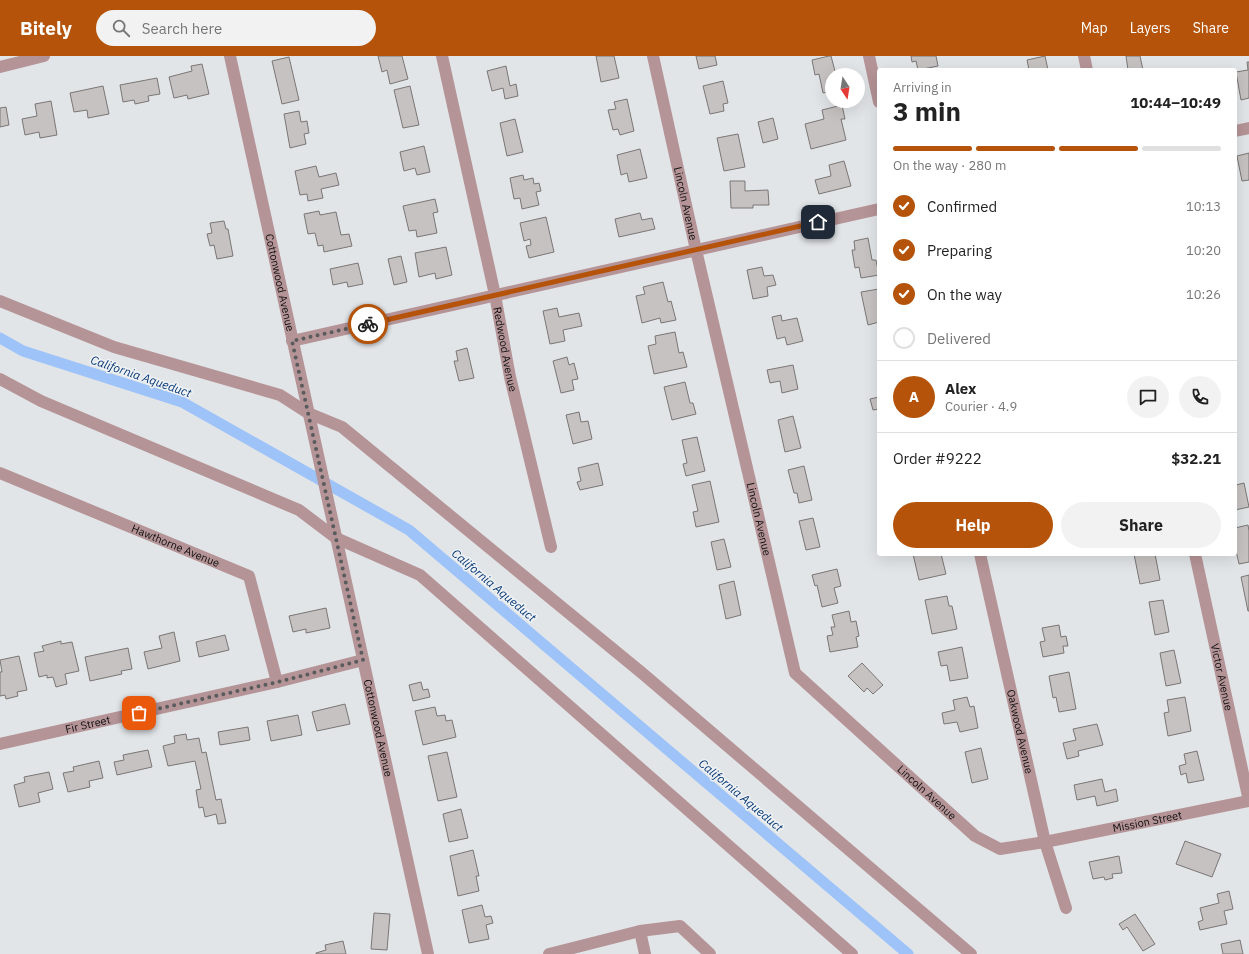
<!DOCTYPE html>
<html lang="en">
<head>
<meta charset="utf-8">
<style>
  body { margin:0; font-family:"IBM Plex Sans",sans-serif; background:#f2f2f2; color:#222; height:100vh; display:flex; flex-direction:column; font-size:15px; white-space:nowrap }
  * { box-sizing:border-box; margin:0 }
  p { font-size:13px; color:#767676 }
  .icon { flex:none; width:22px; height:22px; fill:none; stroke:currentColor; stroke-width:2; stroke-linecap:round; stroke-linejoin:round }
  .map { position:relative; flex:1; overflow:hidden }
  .sheet { position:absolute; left:877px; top:12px; width:360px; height:488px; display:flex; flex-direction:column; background:#fff; border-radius:4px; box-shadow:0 4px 16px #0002 }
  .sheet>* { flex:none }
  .needle { width:26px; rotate:168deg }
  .fabs { position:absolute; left:825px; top:12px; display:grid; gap:8px }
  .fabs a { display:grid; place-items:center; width:40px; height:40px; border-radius:50%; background:#fff; box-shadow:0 4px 16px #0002; font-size:20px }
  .pin { position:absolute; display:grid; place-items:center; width:34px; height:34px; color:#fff; margin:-17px; border-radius:8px; box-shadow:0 2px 6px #0006 }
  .courier { position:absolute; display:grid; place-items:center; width:40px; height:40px; margin:-20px; border:3px solid #b45309; border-radius:50%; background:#fff; color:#222; box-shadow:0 1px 5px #0007 }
  .head em { font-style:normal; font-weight:700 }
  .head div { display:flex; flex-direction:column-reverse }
  .head { display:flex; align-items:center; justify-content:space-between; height:68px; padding:0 16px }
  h1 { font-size:26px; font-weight:700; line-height:30px }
  .bar { display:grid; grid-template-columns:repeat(4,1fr); gap:6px 4px; align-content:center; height:48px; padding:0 16px }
  .bar i { height:5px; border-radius:3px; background:#e0e0e0 }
  .bar .on { background:#b45309 }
  .bar p { grid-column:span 4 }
  .line { display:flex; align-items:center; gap:10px; padding:0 16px; border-top:1px solid #e0e0e0 }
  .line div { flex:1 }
  .round { display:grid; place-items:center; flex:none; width:42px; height:42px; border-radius:21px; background:#f2f2f2 }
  ol { padding:0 16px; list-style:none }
  li { display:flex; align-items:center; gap:12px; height:44px }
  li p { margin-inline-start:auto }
  li .icon { padding:4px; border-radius:50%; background:#b45309; color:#fff; stroke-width:4 }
  li:last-child { color:#767676 }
  li i { width:22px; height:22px; border:2px solid #e0e0e0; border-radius:50% }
  .cta { display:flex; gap:8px; margin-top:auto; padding:8px 16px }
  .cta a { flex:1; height:46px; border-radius:24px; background:#b45309; color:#fff; font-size:16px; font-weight:700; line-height:46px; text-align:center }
  .cta a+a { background:#f2f2f2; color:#222 }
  header { display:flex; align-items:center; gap:24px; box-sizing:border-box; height:56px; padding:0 20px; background:#b45309; color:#fff }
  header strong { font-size:19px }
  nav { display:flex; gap:22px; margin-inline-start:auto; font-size:14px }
  .search { width:280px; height:36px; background:#f2f2f2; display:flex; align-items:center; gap:10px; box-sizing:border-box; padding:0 14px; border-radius:22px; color:#767676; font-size:15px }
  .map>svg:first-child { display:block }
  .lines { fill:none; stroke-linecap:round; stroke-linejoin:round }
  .canal { stroke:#9dc3f9; stroke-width:11 }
  .building { fill:#c6c2c1; stroke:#7a7675 }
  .minor { stroke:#b59497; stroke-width:12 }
  .done { stroke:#5a5b5c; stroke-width:4; stroke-dasharray:0 7.2 }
  .route { stroke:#b45309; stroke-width:5 }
  .labels { text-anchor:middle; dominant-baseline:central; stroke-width:3; stroke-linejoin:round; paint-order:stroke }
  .street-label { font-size:11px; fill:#101111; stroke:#f0f3f5 }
  .water-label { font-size:12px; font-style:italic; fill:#083876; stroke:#f0f3f5 }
</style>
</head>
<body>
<header>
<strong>Bitely</strong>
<div class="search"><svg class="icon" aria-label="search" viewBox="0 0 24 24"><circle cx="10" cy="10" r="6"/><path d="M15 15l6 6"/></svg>Search here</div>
<nav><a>Map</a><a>Layers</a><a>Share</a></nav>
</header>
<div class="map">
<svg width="1249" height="898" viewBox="0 0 1249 898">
  <rect width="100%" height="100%" fill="#e2e5e8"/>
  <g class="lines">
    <path class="canal" d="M0 282 23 295 182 346 409 474 908 898"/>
  </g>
  <path class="building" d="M378 0H402L408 23 390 28 387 14 382 16Z
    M596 0H614L619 22 601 26Z
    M696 0H715L717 9 699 13Z
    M829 0H831L836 19H832V35L823 37 819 18 815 19 812 4Z
    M911 0H936L938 10 918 14 916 5 912 6Z
    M1045 0 1048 14H1029L1027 4Z
    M1126 0H1140L1143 14H1128Z
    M289 1 299 44 282 48 272 5Z
    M1247 6H1249V42L1241 44 1236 16 1248 14Z
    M202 8 209 38 188 43 187 39 174 42 169 21 192 15 191 10Z
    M506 10 510 30 516 28 518 40 505 43 503 32 492 35 487 15Z
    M157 22 160 38 148 40 149 45 135 48 134 44 123 46 120 29Z
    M723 25 728 47 723 48 724 55 710 58 703 30Z
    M103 30 109 58 88 62 87 54 74 56 70 37Z
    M410 30 419 69 403 72 394 34Z
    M627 43 634 75 620 79 618 73 613 74 608 54 616 53 614 46Z
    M51 45 57 79 40 82 39 76 25 79 22 63 37 60 35 48Z
    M842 49 845 63H841L846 84 811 93 805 68 824 63 822 54Z
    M6 51 9 69 0 71V52Z
    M299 55 301 66 307 65 309 77 304 78 306 88 290 92 284 58Z
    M773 62 778 83 763 87 758 66Z
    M515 63 523 96 507 100 500 67Z
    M738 78 745 111 724 115 717 82Z
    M424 90 430 116 417 119 415 112 404 115 400 96Z
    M640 93 647 122 629 126 627 117 621 119 617 99Z
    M1249 97V124L1242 125 1237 100Z
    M844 105 851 130 819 138 815 124 831 120 829 109Z
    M316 110 319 121 336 117 339 129 321 133 323 142 308 145 307 138 300 139 295 115Z
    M523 119 524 124 533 122 534 128 539 127 541 135 536 136 539 149 522 153 520 142 514 143 510 122Z
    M730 125H745V135L768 134 769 149H753V152H731Z
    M435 143 438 156 433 157 437 177 417 181 416 174 409 175 403 150Z
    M319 155 320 159 336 156 341 179 349 178 352 190 324 196 323 189 318 190 315 177 308 178 304 158Z
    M640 157 642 164 652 162 655 173 619 181 615 163Z
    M546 161 554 196 529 202 526 190 531 189 530 183 524 185 520 167Z
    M224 165 226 173H228L233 200 217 203 214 189 210 190 207 178 212 177 210 167Z
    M868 182 872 204H876L879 219 861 222 859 211 855 212 852 194H855L854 185Z
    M446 191 452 219 436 223 435 217 419 221 415 197Z
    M401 200 407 226 394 229 388 203Z
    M358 207 363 228 348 231 347 226 333 229 330 213Z
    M762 211 764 220 773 219 776 229 767 231 768 240 753 243 747 214Z
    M663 226 668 246 671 245 676 264 661 267 660 262 642 267 636 240 645 238 643 231Z
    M879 233V266L868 269 861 236Z
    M557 252 559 261 579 257 582 270 563 274 565 285 550 288 543 255Z
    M781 259 782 265 797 262 803 285 787 289 785 281 777 283 772 261Z
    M675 276 679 297 683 296 687 311 654 318 648 290 656 288 655 280Z
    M467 292 474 322 459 325 454 305H458L456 295Z
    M567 301 569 309 574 307 578 323 572 324 574 334 561 337 553 305Z
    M793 309 798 333 782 337 780 325 770 327 767 314Z
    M685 326 690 347H693L696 358 672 364 664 331Z
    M879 341V353L873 354 870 343Z
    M579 356 581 366 588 365 592 383 573 388 566 359Z
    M793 360 801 392 785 396 778 364Z
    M697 381 705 415 686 420 683 408 687 407 682 384Z
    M598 407 603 429 580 434 577 426 581 425 578 412Z
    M804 410 812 444 799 447 797 437H794L788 414Z
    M710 425 719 466 696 471 693 456 698 455 692 429Z
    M1235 425 1236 429 1244 427 1249 451 1235 454Z
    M813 462 820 491 806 494 799 465Z
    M1248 469 1249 475V506L1239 508 1235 490V472Z
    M724 483 731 511 717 514 711 486Z
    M913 498H941L946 518 919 524Z
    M1134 498H1155L1160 524 1140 528Z
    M837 513 841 530 834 532 838 547 822 551 817 529 815 530 812 519Z
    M1249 519V555H1248L1241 521Z
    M734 525 741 559 726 563 719 529Z
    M947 540 949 550H952L957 573 932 578 925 544Z
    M1163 544 1169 576 1155 579 1149 546Z
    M326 552 330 572 306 577V573L293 576 289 560Z
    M849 555 851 566 856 565 859 580 856 581 858 591 830 596 827 580 833 579 831 571H835L832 559Z
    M1059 569 1061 581 1066 580 1068 590H1063L1064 597 1043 601 1040 586 1045 585 1042 572Z
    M174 576 180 605 148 613 144 596 162 592 159 580Z
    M225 579 229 594 199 601 196 586Z
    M61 585V588L72 586 79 615 65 618 67 628 56 631 53 621 47 622V619L39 621 34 597 44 595 42 590Z
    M962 591 968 622 950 625 947 609 941 610 938 596Z
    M128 592 132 613 121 615 122 618 90 625 85 601Z
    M1174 594 1181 627 1166 630 1160 597Z
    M19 600 27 634 17 636 18 640 6 643 5 639 0 640V616H2L0 604Z
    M862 607 883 629 873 638 867 632 864 636 848 620Z
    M1069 616 1076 653 1059 656 1056 641 1053 642 1049 620Z
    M421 626 423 634 428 633 430 641 413 645 409 629Z
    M967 641 970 651 974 650 978 672 960 676 957 666 944 668 942 657 955 654 953 644Z
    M1185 641 1191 675 1168 680 1164 657 1169 656 1167 644Z
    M345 648 350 668 317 675 312 656Z
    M435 651 437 660 445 659 446 665 452 664 456 681 423 689 415 655Z
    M298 659 302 679 271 685 267 665Z
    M1097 668 1103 689 1078 695 1079 700 1067 703 1063 687 1076 684 1073 673Z
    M248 671 250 684 220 689 218 676Z
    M186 678 187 684 199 682 202 697 206 696 216 744 221 743 226 767 218 768 216 758 205 761 203 751 199 752 196 734 201 733 195 705 168 710 163 690 175 687 174 680Z
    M981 692 988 723 972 727 965 696Z
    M148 694 152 711 117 719 114 706 124 704 123 699Z
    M1197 695 1204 724 1188 727 1186 717 1181 719 1179 710 1186 708 1184 698Z
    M447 696 457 741 438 745 428 700Z
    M99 705 103 722 89 725 90 731 68 736 63 717 74 715 73 711Z
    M49 716 53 733 38 737 40 746 19 751 14 729 25 726 24 721Z
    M1102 723 1105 736 1116 733 1118 745 1097 750 1095 740 1077 744 1074 729Z
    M461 753 468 782 449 786 443 758Z
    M1185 785 1221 798 1212 821 1176 808Z
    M473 794 479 820H476L479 835 458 840 450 800Z
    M1119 800 1122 817 1112 818 1113 822 1105 824 1104 821 1093 823 1089 806Z
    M1229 835 1233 853 1224 855 1227 868 1200 874 1198 866 1203 864 1200 852 1219 847 1217 838Z
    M482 849 485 861 491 860 493 867 486 869 489 883 469 887 462 854Z
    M374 857 390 858 387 894 371 893Z
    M1135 858 1155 888 1143 895 1127 871 1123 874 1119 868Z
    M1240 884 1243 898H1223L1221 888Z
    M343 885 346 898H316V897L326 894 325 889Z"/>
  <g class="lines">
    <g class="minor">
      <path id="s1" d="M230 0 428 898"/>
      <path id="s2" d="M442 0 495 239 510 321 551 491"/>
      <path id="s3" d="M653 0 696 194 795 617 975 780 1000 793 1045 786 1249 745"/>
      <path d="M869 0 879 46"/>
      <path d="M1084 0 1087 14"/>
      <path d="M0 11 44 0"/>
      <path d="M1235 75 1249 72"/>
      <path d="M0 245 114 291 280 339 308 357 342 371 642 617 971 898"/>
      <path d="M292 285 879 153"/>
      <path d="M0 323 41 345 299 454 336 482 420 519 852 898"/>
      <path id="s4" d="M0 417 249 520 277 626"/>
      <path id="s5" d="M980 498 1045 786 1066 852"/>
      <path id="s6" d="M1195 498 1249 745"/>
      <path id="s7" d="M0 688 277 626 363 604"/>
      <path d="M640 875 645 898"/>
      <path d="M549 898 640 875 680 870 710 898"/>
    </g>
  </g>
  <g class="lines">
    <path class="done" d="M139 657 278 626 363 604 292 285 368 268"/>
    <path class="route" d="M368 268 818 166"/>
  </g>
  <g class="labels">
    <g class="street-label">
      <text stroke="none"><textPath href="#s3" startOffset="151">Lincoln Avenue</textPath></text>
      <text stroke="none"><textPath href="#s1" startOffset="232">Cottonwood Avenue</textPath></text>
      <text stroke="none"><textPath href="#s2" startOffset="300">Redwood Avenue</textPath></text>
      <text stroke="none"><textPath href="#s3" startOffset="475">Lincoln Avenue</textPath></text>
      <text stroke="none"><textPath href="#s4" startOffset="190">Hawthorne Avenue</textPath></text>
      <text stroke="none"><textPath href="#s6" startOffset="126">Victor Avenue</textPath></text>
      <text stroke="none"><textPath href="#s7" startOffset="90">Fir Street</textPath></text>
      <text stroke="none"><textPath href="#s1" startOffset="688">Cottonwood Avenue</textPath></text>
      <text stroke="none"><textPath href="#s5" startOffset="182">Oakwood Avenue</textPath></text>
      <text stroke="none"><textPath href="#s3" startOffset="811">Lincoln Avenue</textPath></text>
      <text stroke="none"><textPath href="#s3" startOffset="1054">Mission Street</textPath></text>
    </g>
    <g class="water-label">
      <text transform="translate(141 320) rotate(19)">California Aqueduct</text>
      <text transform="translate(494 529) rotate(40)">California Aqueduct</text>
      <text transform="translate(741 739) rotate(40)">California Aqueduct</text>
    </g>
  </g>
</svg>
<div class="fabs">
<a><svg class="needle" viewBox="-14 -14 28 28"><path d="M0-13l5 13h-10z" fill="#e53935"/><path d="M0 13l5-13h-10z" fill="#767676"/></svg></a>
</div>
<div class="pin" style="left:139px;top:657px;background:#ea580c"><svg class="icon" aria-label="bag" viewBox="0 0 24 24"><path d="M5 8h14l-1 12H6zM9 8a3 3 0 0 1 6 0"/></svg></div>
<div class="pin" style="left:818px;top:166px;background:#1f2937"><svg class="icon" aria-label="home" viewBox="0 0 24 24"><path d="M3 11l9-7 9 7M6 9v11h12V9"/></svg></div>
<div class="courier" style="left:368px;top:268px"><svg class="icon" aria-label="bike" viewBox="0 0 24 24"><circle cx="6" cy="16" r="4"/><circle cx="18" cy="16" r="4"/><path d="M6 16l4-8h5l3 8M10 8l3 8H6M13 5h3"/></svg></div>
<section class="sheet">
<div class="head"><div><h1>3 min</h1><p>Arriving in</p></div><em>10:44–10:49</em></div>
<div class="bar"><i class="on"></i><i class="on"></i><i class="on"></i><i></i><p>On the way · 280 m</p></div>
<ol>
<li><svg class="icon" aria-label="check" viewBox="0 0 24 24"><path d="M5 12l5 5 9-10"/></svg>Confirmed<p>10:13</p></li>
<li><svg class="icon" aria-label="check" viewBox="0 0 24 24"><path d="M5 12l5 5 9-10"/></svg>Preparing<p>10:20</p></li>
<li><svg class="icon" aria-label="check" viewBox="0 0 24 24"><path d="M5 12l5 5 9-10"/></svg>On the way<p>10:26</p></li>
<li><i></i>Delivered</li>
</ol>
<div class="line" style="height:72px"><b class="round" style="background:#b45309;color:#fff">A</b><div><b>Alex</b><p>Courier · 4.9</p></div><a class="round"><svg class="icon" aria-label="chat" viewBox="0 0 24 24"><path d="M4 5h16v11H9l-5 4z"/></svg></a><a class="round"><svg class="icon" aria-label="phone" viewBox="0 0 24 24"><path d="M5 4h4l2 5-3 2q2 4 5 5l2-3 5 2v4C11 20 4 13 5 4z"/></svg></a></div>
<div class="line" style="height:52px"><div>Order #9222</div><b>$32.21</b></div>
<div class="cta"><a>Help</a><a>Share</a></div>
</section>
</div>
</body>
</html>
